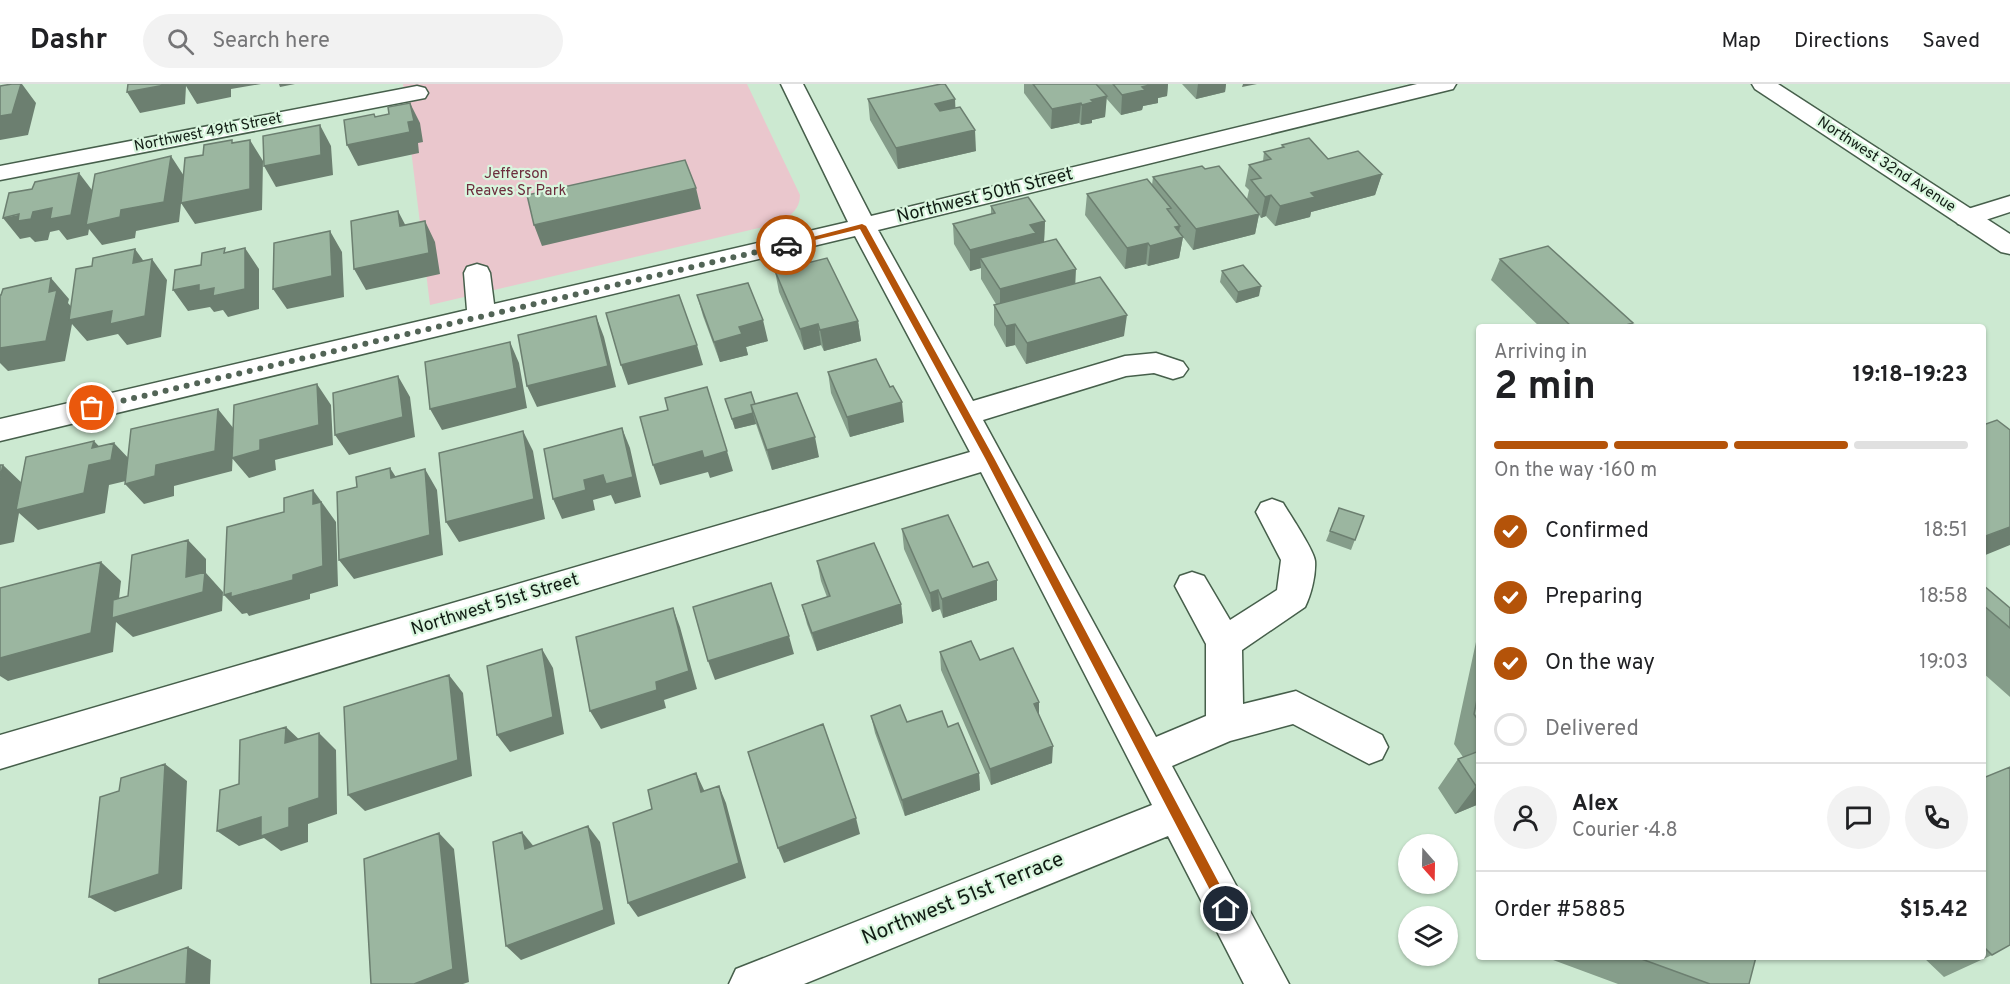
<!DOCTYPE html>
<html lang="en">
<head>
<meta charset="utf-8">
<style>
  body { margin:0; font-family:Overpass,sans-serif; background:#f2f2f2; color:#202124; height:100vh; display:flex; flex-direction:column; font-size:22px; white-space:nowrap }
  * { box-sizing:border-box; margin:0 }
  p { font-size:20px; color:#757577 }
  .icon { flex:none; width:33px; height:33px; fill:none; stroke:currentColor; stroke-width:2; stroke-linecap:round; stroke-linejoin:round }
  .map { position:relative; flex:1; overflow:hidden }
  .panel { position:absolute; left:1476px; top:240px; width:510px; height:636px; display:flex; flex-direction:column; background:#fff; border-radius:6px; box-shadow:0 2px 4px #0004 }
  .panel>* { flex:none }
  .needle { width:39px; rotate:160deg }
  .controls { position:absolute; left:1398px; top:750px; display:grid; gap:12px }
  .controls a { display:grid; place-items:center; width:60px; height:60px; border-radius:50%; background:#fff; box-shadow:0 2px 4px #0004; font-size:30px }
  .pin { position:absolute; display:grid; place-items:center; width:51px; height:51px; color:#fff; margin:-26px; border:3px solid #fff; border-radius:50%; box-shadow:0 2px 6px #0007 }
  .courier { position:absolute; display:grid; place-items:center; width:60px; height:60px; margin:-30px; border:4px solid #b45309; border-radius:50%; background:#fff; color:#222; box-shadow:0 2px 8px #0007 }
  .overview em { font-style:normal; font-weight:700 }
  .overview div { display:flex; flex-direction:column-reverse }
  .overview { display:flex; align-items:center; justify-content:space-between; height:102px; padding:0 18px }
  h1 { font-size:39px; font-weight:700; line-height:45px }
  .bar { display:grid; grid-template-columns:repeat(4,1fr); gap:9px 6px; align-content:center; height:72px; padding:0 18px }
  .bar i { height:8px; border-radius:4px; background:#e0e0e0 }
  .bar .on { background:#b45309 }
  .bar p { grid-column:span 4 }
  .line { display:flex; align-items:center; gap:15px; padding:0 18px; border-top:2px solid #e0e0e0 }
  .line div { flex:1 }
  .round { display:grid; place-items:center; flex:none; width:63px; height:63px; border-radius:32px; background:#f2f2f2 }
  ol { padding:0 18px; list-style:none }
  li { display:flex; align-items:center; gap:18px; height:66px }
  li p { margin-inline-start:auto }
  li .icon { padding:6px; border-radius:50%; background:#b45309; color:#fff; stroke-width:4 }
  li:last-child { color:#757577 }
  li i { width:33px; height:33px; border:3px solid #e0e0e0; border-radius:50% }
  header { display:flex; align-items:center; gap:36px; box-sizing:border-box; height:84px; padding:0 30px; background:#fff; border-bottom:2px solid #e0e0e0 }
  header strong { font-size:28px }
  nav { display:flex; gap:33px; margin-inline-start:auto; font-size:21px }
  .search { width:420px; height:54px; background:#f2f2f2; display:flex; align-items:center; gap:15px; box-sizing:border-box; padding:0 21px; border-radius:33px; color:#757577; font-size:22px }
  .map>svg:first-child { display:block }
  .green { fill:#eac7cd }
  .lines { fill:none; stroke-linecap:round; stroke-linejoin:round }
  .minor-casing { stroke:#465f4b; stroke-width:3 }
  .major-casing { stroke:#465f4b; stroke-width:3 }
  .minor { fill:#fff; fill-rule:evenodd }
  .major { fill:#fff; fill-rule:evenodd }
  .wall { fill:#859d8a }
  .shaded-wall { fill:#6c7f70 }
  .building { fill:#9bb6a0; stroke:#6c7f70; stroke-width:1.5 }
  .route { fill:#b45309 }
  .done { stroke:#526456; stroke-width:6; stroke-dasharray:0 10.8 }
  .labels { text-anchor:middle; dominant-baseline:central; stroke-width:4.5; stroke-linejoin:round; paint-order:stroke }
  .far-street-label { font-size:15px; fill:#111c14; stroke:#d9f6de }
  .far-park-label { font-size:15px; fill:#6c2d3d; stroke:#d9f6de }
  .street-label { font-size:18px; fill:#111c14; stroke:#d9f6de }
  .near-street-label { font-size:21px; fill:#111c14; stroke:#d9f6de }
</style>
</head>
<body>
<header>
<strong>Dashr</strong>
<div class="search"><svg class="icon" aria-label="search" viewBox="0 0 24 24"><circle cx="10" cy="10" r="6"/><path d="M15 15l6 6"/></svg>Search here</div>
<nav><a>Map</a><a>Directions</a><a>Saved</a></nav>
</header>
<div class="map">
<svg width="2010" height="900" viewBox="0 0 2010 900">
  <rect width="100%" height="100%" fill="#cce9d1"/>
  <path class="green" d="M403 0H747L800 111C800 125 791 131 780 139L430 221Z"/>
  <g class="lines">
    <g class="minor-casing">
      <path id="minor" d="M781 0H803L871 132 1417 0H1456L1453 5 878 146 973 317 1125 272 1156 269 1183 278 1188 285 1183 292 1173 295 1154 289 1126 292 983 336 1156 653 1206 632V560L1175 502 1180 492 1192 488 1204 492 1230 536 1277 506 1281 476 1256 428 1261 419 1272 415 1283 419C1290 431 1314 466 1315 477 1316 491 1311 511 1305 523L1242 566 1243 620 1296 607 1382 651 1388 663 1382 675 1369 680 1293 640 1230 657 1172 682 1289 900H1244L1168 752 804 900H729L736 885 1152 721 981 388 0 685V651L970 368 855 152 0 357V335L467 226 464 189 467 183 477 180 487 183 490 189 494 220 848 138Z
        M417 2 425 4 428 9 425 14 0 96V82Z
        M2010 112V128L1967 142 1958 140 1954 134 1958 128Z"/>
    </g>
    <g class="major-casing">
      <path id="major" d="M1752 0H1778L2010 150V170L2001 168 1755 5Z"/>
    </g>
    <use href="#minor" class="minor"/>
    <use href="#major" class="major"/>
  </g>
  <path class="wall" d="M1024 0H1168L1167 12 1158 14V19L1143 22 1142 26 1121 31 1106 14 1105 33 1092 36V39L1081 41 1079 39 1051 45 1024 9Z
    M1182 0H1226L1225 8 1196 15Z
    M868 15H955V24L976 67 898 85 870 36Z
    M1282 61 1382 90 1375 111 1311 128 1310 133 1275 142 1266 132 1261 134 1259 131 1255 150 1193 166 1183 153 1179 174 1148 182 1146 180 1125 185 1085 131 1087 110 1152 101 1153 93 1205 85 1247 115 1249 106 1245 102 1249 81 1263 77 1264 68 1281 64Z
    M991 122 1045 137 1044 158 1075 199 1124 252 1026 280 1015 261 1006 263 994 241V221L996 220 981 195V184L970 187 954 160 953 140 991 131Z
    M1500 175 1631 243H1540L1491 196Z
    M775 187 858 237 861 257 824 267 821 261 804 266 779 208Z
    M1222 187 1259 212 1236 219 1220 198Z
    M697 211 768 257 746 263 748 271 720 278 703 232Z
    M828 288 904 338 850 353 831 309Z
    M725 315 755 320 819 373 772 386 756 340 735 345Z
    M1364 432 1351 466 1326 457 1330 447Z
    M902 445 973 483 997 516 943 534 940 525 932 528 904 465Z
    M817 477 901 520 903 539 817 567 807 540 802 521 827 513 821 497Z
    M1983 501 2010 524V613L1983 589Z
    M1479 544V720L1455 730 1438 704 1458 675 1463 673 1454 660Z
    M940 568 980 576 1039 618V631L1052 679 991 701 941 586Z
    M871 632 907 638 948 643 979 689 980 706 905 732 875 649Z
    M1983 694 1992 871 1944 893 1923 873H1983Z
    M1545 873H1756L1749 900H1618Z"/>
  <path class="shaded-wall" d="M21 0H22L36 19 28 51 0 56V32Z
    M170 0H261L231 5V13L197 20 186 2 185 20 140 29 127 8Z
    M279 0H295L280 3Z
    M1153 0H1168L1167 12 1158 14V19L1143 22 1142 26 1121 31 1122 11 1142 3Z
    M1198 0H1226L1225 8 1196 15Z
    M1243 0H1257L1242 3Z
    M1107 12 1105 33 1092 36V39L1081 41 1082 21 1091 16Z
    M955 15 956 36 936 40 935 20Z
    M410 19 420 39 423 58 418 59 419 69 358 82 347 61 375 33 374 30 384 51 408 38Z
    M1081 19 1079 39 1051 45 1052 25Z
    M320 41 331 62 333 91 276 103 264 82Z
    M975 46 976 67 898 85 896 64Z
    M250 56 263 77 262 126 195 140 181 119Z
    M171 72 184 92 179 138 136 147 135 154 102 161 89 145 88 151 67 156 59 146 50 148 48 156 35 158 30 153 20 155 3 134 33 128 79 89 95 110 121 126Z
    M1382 90 1375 111 1311 128 1310 133 1275 142 1280 122 1311 109Z
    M696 104 701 125 542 162 534 141Z
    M1271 111 1266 132 1261 134 1265 113Z
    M398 127 409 148 400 142Z
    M1259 130 1255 150 1193 166 1196 145Z
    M425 137 435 158 440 190 366 206 354 185Z
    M1045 137 1044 158 980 174 981 184 970 187V166L1030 141Z
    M1180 142 1178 154 1183 153 1179 174 1148 182 1150 162 1175 143Z
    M330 147 342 168 344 213 287 225 273 205Z
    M1148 159 1146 180 1125 185 1127 164Z
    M245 164 259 185V225L228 233 223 226 214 228 210 223 188 227 173 206Z
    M135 165 150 186 152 175 167 196 161 253 127 261 118 250 87 257 72 240 65 277 8 287 0 279V264L49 208 51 194 69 215 68 219 75 227 133 179Z
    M1076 185 1075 206 1000 226V205Z
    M1261 202 1259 212 1236 219 1238 208Z
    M1127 231 1124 252 1026 280 1027 259Z
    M596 232 604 253 616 303 537 323 527 302Z
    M763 236 768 257 746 263 748 271 720 278 714 258 739 243Z
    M858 237 861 257 824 267 820 246Z
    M1633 239 1631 243H1619Z
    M818 240 821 261 804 266 800 245Z
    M1015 240V261L1006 263V242Z
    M510 258 519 279 527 324 442 346 430 325Z
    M697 261 703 281 628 301 621 281Z
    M398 292 410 313 415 353 349 371 335 351Z
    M317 300 331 321 333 361 275 376 276 386 249 394 232 374 260 356Z
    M902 318 904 338 850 353 847 333Z
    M218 325 234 345 232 387 174 402V412L144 420 125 400 156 381Z
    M753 329 756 340 735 345 732 335Z
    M622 344 630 364 641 413 615 420 611 411 593 416 595 426 562 435 553 415Z
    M523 347 533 367 545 435 459 458 446 438Z
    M815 353 819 373 772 386 767 366Z
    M94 357 111 375 114 359 133 379 130 396 109 401 105 429 38 446 19 429 14 458 0 461V394L3 381 24 401 92 364Z
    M702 367H727L733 387 710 394 708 388 660 401 653 381Z
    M390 384 403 404 391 394Z
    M425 385 437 406 443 471 354 495 339 476Z
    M313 406 336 438 338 502 310 510V515L249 532 247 529 242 530 224 511 313 420Z
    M2010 443V461L1983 472V453Z
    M188 456 206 475V489L223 508 222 527 133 553 116 538 113 568 8 597 0 592V574L101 478 121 497 117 532 186 493Z
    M997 496V516L943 534 942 515Z
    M938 506 940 525 932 528 930 509Z
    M901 520 903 539 817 567 812 549Z
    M673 524 680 543 697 605 664 616 666 624 601 645 590 627 656 598Z
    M789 552 794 570 715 596 708 577Z
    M542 565 553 584 564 650 510 668 497 651Z
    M449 591 463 609 472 692 365 727 348 711Z
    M1039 618V636L1034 620Z
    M286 643 304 660 285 659Z
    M319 649 336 666 337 730 308 740V758L281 767 264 754 239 762 217 747 289 724Z
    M1053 662 1052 679 991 701 990 685Z
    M165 680 187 697 182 805 115 828 89 813Z
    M696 689 704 706 709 724 701 708Z
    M979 689 980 706 905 732 902 716Z
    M1479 701V720L1455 730 1476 702Z
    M719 702 726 719 746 794 638 833 628 819Z
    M856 734 860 750 784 779 778 764Z
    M588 742 600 758 615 840 521 876 506 862Z
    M522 748 535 764 525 765Z
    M439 749 454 765 469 898 463 900H414Z
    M188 863 211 876 210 900H186Z"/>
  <path class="building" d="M12 0H21L12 30 0 32V2Z
    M128 0H170L127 8Z
    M941 0H945L955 15 935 20 940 27 960 23 975 46 896 64 868 15Z
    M1033 0H1096L1107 12 1091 16 1093 18 1082 21 1081 19 1052 25Z
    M1113 0H1153L1142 3 1145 6 1122 11Z
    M410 19 414 37 408 38 410 48 347 61 344 36 374 30 375 33 389 30 388 23Z
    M320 41 321 71 264 82 263 52Z
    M1309 54 1328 75 1358 67 1382 90 1311 109 1315 113 1280 122 1271 111 1265 113 1251 96 1261 94 1249 81 1271 75 1264 68 1284 63 1282 61Z
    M232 56V59L250 56V105L181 119 185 74 203 71 204 61Z
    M171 72 164 118 121 126 120 133 86 141 95 90Z
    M685 76 696 104 534 141 527 111Z
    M1202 82 1205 85 1219 82 1259 130 1196 145 1153 93Z
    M79 89 71 131 50 135 52 124 33 128 31 135 18 137 19 130 3 134 9 109 32 105 35 98Z
    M1147 95 1171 124 1167 125 1180 142 1175 143 1183 153 1150 162 1148 159 1127 164 1087 110Z
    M1028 113 1045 137 1030 141 1036 149 970 166 953 140 995 129 991 122Z
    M398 127 400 142 425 137 429 169 354 185 351 137Z
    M330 147 332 192 273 205 274 159Z
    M1056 155 1076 185 1000 205 980 174Z
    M1548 162 1633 239 1619 243H1572L1500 175Z
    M225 164 224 169 245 164V205L213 212 214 204 199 207V201L173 206 175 186 201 181 202 169Z
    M135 165 133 179 152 175 145 232 110 240 112 227 69 236 76 185 92 182 93 174Z
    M827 174 858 237 820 246 818 240 800 245 775 187Z
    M1243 181 1261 202 1238 208 1222 187Z
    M1100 193 1127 231 1027 259 1015 240 1006 242 994 221Z
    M51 194 49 208 57 206 46 257 0 264V211H1L3 205Z
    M748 199 763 236 739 243 742 250 714 258 697 211Z
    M679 211 697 261 621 281 606 229Z
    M596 232 608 282 527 302 518 251Z
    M510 258 517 304 430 325 425 278Z
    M876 275 890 303 893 302 902 318 847 333 828 288Z
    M398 292 403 333 335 351 333 309Z
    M317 300 319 341 260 356V366L232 374 234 321Z
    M707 303 727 367 704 374 702 367 653 381 640 333 668 326 665 314Z
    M751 308 755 320 751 321 753 329 732 335 725 315Z
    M797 309 815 353 767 366 751 321Z
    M218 325 215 367 156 381 155 392 125 400 131 345Z
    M1997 336 2010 346V443L1983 453V341Z
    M622 344 633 393 606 400 603 391 584 396 586 406 553 415 544 365Z
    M523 347 534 415 446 438 439 369Z
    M94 357 92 364 114 359 111 376 89 381 84 409 16 426 26 373Z
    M0 381H3L0 394Z
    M390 384 391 394 425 385 430 451 339 476 337 408 357 403 356 393Z
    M313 406V420L321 418 323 482 293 491V496L231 513V509L224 511 227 443 284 428V414Z
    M1339 424 1364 432 1355 456 1330 447Z
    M948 431 973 483 988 478 997 496 942 515 938 506 930 509 902 445Z
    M188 456 186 493 205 488 203 508 112 534 113 516 128 512 132 471Z
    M874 459 901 520 812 549 802 521 830 512 817 477Z
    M101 478 91 549 0 574V504Z
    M771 499 789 552 708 577 693 523Z
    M1983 501 2010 524V544L1983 521Z
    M673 524 689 587 656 598 657 606 590 627 576 553Z
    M971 557 980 576 1013 564 1039 618 1034 620 1053 662 990 685 940 568Z
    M542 565 553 633 497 651 487 582Z
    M449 591 458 676 348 711 344 623Z
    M1479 606V638L1474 630Z
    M900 621 907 638 942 627 948 643 958 639 979 689 902 716 871 632Z
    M823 640 856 734 778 764 748 668Z
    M286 643 285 659 319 649V714L289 724V743L261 752V733L217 747 220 706 239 700 240 656Z
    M1479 667V701L1476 702 1458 675Z
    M165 680 159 790 89 813 100 713 119 707 121 694Z
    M2010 683V861L1992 871 1983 862V694Z
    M696 689 701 708 719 702 739 779 628 819 613 739 652 725 648 706Z
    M588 742 604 826 506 862 493 758 522 748 525 765Z
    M439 749 453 885 414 900H371L364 775Z
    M188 863 186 900H99V895Z
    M1636 873H1756L1749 900H1710Z"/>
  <path class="route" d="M862 140 866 142 994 374 1230 820 1232 825 1230 829H1222L985 374 860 145 786 163 782 161Z"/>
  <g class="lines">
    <path class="done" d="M92 324 786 161"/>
  </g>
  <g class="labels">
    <g class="far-street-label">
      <text transform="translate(208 49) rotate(-11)">Northwest 49th Street</text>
      <text transform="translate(1886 81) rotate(33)">Northwest 32nd Avenue</text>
    </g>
    <g class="far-park-label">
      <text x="516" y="90">Jefferson<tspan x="516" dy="17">Reaves Sr Park</tspan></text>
    </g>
    <g class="street-label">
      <text transform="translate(985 112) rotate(-14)">Northwest 50th Street</text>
      <text transform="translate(495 521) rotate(-17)">Northwest 51st Street</text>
    </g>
    <g class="near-street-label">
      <text transform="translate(963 815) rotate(-22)">Northwest 51st Terrace</text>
    </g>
  </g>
</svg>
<div class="controls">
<a><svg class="needle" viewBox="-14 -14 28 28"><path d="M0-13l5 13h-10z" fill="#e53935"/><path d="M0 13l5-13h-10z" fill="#757577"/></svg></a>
<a><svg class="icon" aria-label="layers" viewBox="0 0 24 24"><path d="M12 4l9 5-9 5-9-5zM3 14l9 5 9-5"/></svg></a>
</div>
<div class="pin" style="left:92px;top:324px;background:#ea580c"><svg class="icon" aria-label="bag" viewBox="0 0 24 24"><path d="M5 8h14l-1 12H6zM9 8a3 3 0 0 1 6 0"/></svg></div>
<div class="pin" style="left:1226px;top:825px;background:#1f2937"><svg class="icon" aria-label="home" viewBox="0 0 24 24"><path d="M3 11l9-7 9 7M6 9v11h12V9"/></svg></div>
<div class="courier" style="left:786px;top:161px"><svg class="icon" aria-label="car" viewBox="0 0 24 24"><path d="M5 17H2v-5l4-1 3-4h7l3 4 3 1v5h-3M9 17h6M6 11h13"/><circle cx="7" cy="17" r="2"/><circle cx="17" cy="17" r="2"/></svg></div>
<section class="panel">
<div class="overview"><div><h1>2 min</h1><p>Arriving in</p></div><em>19:18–19:23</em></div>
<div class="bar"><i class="on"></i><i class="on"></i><i class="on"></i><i></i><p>On the way · 160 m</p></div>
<ol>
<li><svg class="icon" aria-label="check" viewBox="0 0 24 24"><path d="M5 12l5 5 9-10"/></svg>Confirmed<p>18:51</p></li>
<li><svg class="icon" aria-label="check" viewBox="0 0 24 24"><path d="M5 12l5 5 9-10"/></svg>Preparing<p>18:58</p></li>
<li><svg class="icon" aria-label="check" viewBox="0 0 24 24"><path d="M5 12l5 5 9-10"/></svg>On the way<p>19:03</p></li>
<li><i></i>Delivered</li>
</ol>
<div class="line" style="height:108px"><a class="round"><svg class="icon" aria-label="person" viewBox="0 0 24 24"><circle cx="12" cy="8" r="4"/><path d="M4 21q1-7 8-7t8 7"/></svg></a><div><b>Alex</b><p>Courier · 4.8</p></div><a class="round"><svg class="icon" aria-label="chat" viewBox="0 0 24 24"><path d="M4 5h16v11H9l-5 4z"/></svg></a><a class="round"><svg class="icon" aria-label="phone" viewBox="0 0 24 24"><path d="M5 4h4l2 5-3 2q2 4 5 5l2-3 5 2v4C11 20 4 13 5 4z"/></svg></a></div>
<div class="line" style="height:78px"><div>Order #5885</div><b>$15.42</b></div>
</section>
</div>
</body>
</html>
